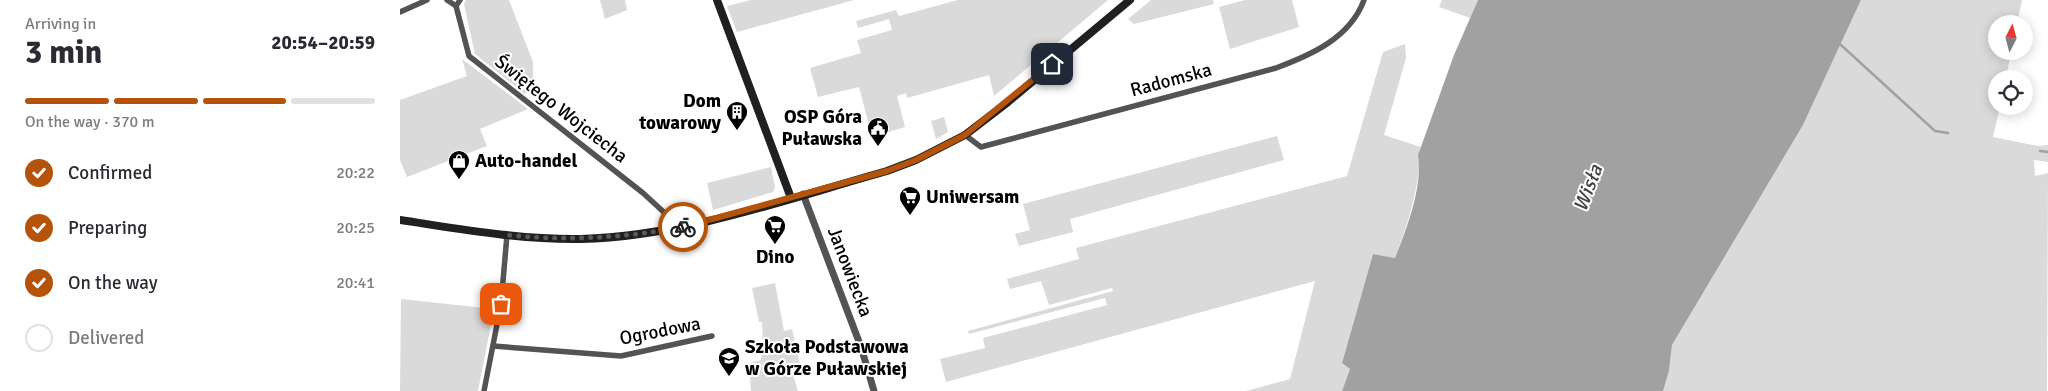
<!DOCTYPE html>
<html lang="en">
<head>
<meta charset="utf-8">
<style>
  body { margin:0; font-family:Signika,sans-serif; background:#f2f2f3; color:#2b2b33; height:100vh; display:flex; flex-direction:column; font-size:19px; white-space:nowrap }
  * { box-sizing:border-box; margin:0 }
  p { font-size:16px; color:#7c7c81 }
  .icon { flex:none; width:28px; height:28px; fill:none; stroke:currentColor; stroke-width:2; stroke-linecap:round; stroke-linejoin:round }
  .map { position:relative; flex:1; overflow:hidden }
  .side { display:flex; flex-direction:column; background:#fff; width:400px }
  .side>* { flex:none }
  .needle { width:32px; rotate:6deg }
  .controls { position:absolute; left:1588px; top:15px; display:grid; gap:10px }
  .controls a { display:grid; place-items:center; width:45px; height:45px; border-radius:50%; background:#fff; box-shadow:0 2px 12px #0003; font-size:25px }
  .pin { position:absolute; display:grid; place-items:center; width:42px; height:42px; color:#fff; margin:-21px; border-radius:10px; box-shadow:0 2px 8px #0006 }
  .courier { position:absolute; display:grid; place-items:center; width:50px; height:50px; margin:-25px; border:4px solid #b45309; border-radius:50%; background:#fff; color:#222; box-shadow:0 1px 6px #0007 }
  .overview em { font-style:normal; font-weight:700 }
  .overview div { display:flex; flex-direction:column-reverse }
  .overview { display:flex; align-items:center; justify-content:space-between; height:85px; padding:0 25px }
  h1 { font-size:32px; font-weight:700; line-height:38px }
  .bar { display:grid; grid-template-columns:repeat(4,1fr); gap:8px 5px; align-content:center; height:60px; padding:0 25px }
  .bar i { height:6px; border-radius:4px; background:#e1e1e2 }
  .bar .current { background:#b45309 }
  .bar p { grid-column:span 4 }
  ol { padding:0 25px; list-style:none }
  li { display:flex; align-items:center; gap:15px; height:55px }
  li p { margin-inline-start:auto }
  li .icon { padding:5px; border-radius:50%; background:#b45309; color:#fff; stroke-width:4 }
  li:last-child { color:#7c7c81 }
  li i { width:28px; height:28px; border:2px solid #e1e1e2; border-radius:50% }
  main { display:flex; flex:1; min-height:0 }
  .map>svg:first-child { display:block }
  .green { fill:#dadada }
  .water { fill:#a1a1a1 }
  .lines { fill:none; stroke-linecap:round; stroke-linejoin:round }
  .stream { stroke:#a1a1a1; stroke-width:2.5 }
  .minor { stroke:#535353; stroke-width:5.5 }
  .tertiary { stroke:#535353; stroke-width:7 }
  .secondary { stroke:#202020; stroke-width:8 }
  .done { stroke:#595959; stroke-width:5; stroke-dasharray:0 9 }
  .route { stroke:#b45309; stroke-width:6 }
  .labels { text-anchor:middle; dominant-baseline:central; stroke-width:4; stroke-linejoin:round; paint-order:stroke }
  .street-label { font-size:19px; fill:#000; stroke:#fff }
  .poi-label { font-size:19px; font-weight:bold; fill:#000; stroke:#fff; text-anchor:start }
  .water-label { font-size:20px; font-style:italic; fill:#424242; stroke:#fff }
</style>
</head>
<body>
<main>
<section class="side">
<div class="overview"><div><h1>3 min</h1><p>Arriving in</p></div><em>20:54–20:59</em></div>
<div class="bar"><i class="current"></i><i class="current"></i><i class="current"></i><i></i><p>On the way · 370 m</p></div>
<ol>
<li><svg class="icon" aria-label="check" viewBox="0 0 24 24"><path d="M5 12l5 5 9-10"/></svg>Confirmed<p>20:22</p></li>
<li><svg class="icon" aria-label="check" viewBox="0 0 24 24"><path d="M5 12l5 5 9-10"/></svg>Preparing<p>20:25</p></li>
<li><svg class="icon" aria-label="check" viewBox="0 0 24 24"><path d="M5 12l5 5 9-10"/></svg>On the way<p>20:41</p></li>
<li><i></i>Delivered</li>
</ol>
</section>
<div class="map">
<svg width="1648" height="391" viewBox="0 0 1648 391">
  <rect width="100%" height="100%" fill="#fff"/>
  <path class="green" d="M66 0H109L133 62V86L125 94 75 54 64 4Z
    M200 0H225L227 10 205 19Z
    M351 0H454L337 32 327 6Z
    M558 0H708L594 96 589 75 507 98 506 93 497 96 505 127 472 137 459 87 418 97 410 68 461 53 457 40 492 30 489 19 458 28 456 21 496 10 499 16Z
    M751 0H813L814 4 734 24 728 19Z
    M845 0H892L899 27 830 49 819 7Z
    M1042 0H1078L1070 18 1039 7Z
    M1461 0H1622L1617 24H1596V51H1611L1606 79H1596V106H1600L1593 137 1638 146 1648 145V162L1634 160 1635 176 1648 173 1647 391H1263L1269 371 1272 345 1403 125Z
    M1005 44 1006 58 984 135 1021 147C1018 156 1021 162 1019 170 1015 201 1006 229 995 258L973 254 942 363 950 369 942 391H846L890 379 915 281 546 382 540 359 585 348 583 338 707 305 705 298 569 334 568 331 713 291 712 288 649 305 641 281 610 289 607 279 679 259 676 248 947 176 983 52Z
    M62 59 128 109 80 129 87 146 7 177 0 160V100L67 76Z
    M544 117 548 132 536 139 531 121Z
    M877 136 884 160 670 219 673 232 619 246 615 234 630 230 623 204Z
    M371 167 375 188 373 192 313 210 307 183Z
    M375 283 384 331 392 329 401 368 392 371 398 391H351L349 363 361 360 363 345 362 322H359L352 288Z
    M1 299 94 309 78 391H0Z"/>
  <path class="water" d="M1078 0H1461L1403 125 1272 345 1269 371 1263 391H942L950 369 942 363 973 254 995 258C1007 228 1023 186 1018 155L1054 55Z"/>
  <g class="lines">
    <path class="stream" d="M1441 45 1535 131 1548 133
      M1640 151 1648 152"/>
    <path class="minor" d="M47 0 56 6
      M60 0 56 6 69 56 243 193 268 216 273 229
      M0 12 27 0
      M565 135 581 147 876 68C911 55 950 38 964 0
      M93 346 221 356 312 336
      M84 391 101 304 107 235"/>
    <path class="tertiary" d="M403 194 461 347 474 391"/>
    <path class="secondary" d="M317 0 391 198
      M0 220C60 229 120 240 181 239 286 236 387 199 487 171L516 160 565 135 608 102 730 0"/>
  </g>
  <g class="lines">
    <path class="done" d="M101 304 107 235C166 241 224 238 283 227"/>
    <path class="route" d="M283 227 487 171 516 160 565 135 652 64"/>
  </g>
  <defs>
    <g id="building-pin" transform="scale(1.125)"><path d="M0 17L-7.5 6A9.5 9.5 0 1 1 7.5 6Z" fill="#000" stroke="#fff"/><path d="M-4-6H4V6H1V3H-1V6H-4ZM-2.5-4.3h1.7v1.8h-1.7ZM.8-4.3h1.7v1.8H.8ZM-2.5-1h1.7V.8h-1.7ZM.8-1h1.7V.8H.8Z" fill="#fff"/></g>
    <g id="civic-pin" transform="scale(1.125)"><path d="M0 17L-7.5 6A9.5 9.5 0 1 1 7.5 6Z" fill="#000" stroke="#fff"/><path d="M-.6-6.5H3V-4.5H.6V-3L4-1V1h2V6H-6V1h2V-1L-.6-3ZM-1.2 2.5V6h2.4V2.5Z" fill="#fff"/></g>
    <g id="shop-pin" transform="scale(1.125)"><path d="M0 17L-7.5 6A9.5 9.5 0 1 1 7.5 6Z" fill="#000" stroke="#fff"/><path d="M-5-2.5h2.3a2.7 3.5 0 0 1 5.4 0H5L5.5 6h-11ZM-1.5-2.5h3a1.5 2.3 0 0 0-3 0Z" fill="#fff"/></g>
    <g id="supermarket-pin" transform="scale(1.125)"><path d="M0 17L-7.5 6A9.5 9.5 0 1 1 7.5 6Z" fill="#000" stroke="#fff"/><path d="M-6-5.5h2.5l.6 2H6L4.5 2H-2.5L-4.4-4H-6ZM-1.5 3.2a1.3 1.3 0 1 0 .1 0ZM3 3.2a1.3 1.3 0 1 0 .1 0Z" fill="#fff"/></g>
    <g id="school-pin" transform="scale(1.125)"><path d="M0 17L-7.5 6A9.5 9.5 0 1 1 7.5 6Z" fill="#000" stroke="#fff"/><path d="M0-5L7-2L0 1L-7-2ZM-4 1L0 2.5L4 1V4Q0 6-4 4Z" fill="#fff"/></g>
  </defs>
  <g fill-rule="evenodd">
    <use href="#building-pin" x="337" y="112"/>
    <use href="#civic-pin" x="478" y="128"/>
    <use href="#shop-pin" x="59" y="161"/>
    <use href="#supermarket-pin" x="510" y="197"/>
    <use href="#supermarket-pin" x="375" y="226"/>
    <use href="#school-pin" x="329" y="358"/>
  </g>
  <g class="labels">
    <g class="street-label">
      <text transform="translate(771 80) rotate(-15)">Radomska</text>
      <text transform="translate(161 109) rotate(38)">Świętego Wojciecha</text>
      <text transform="translate(450 272) rotate(69)">Janowiecka</text>
      <text transform="translate(260 331) rotate(-11)">Ogrodowa</text>
    </g>
    <g class="poi-label">
      <text x="321" y="101" text-anchor="end">Dom<tspan x="321" dy="22">towarowy</tspan></text>
      <text x="462" y="117" text-anchor="end">OSP Góra<tspan x="462" dy="22">Puławska</tspan></text>
      <text x="75" y="161">Auto-handel</text>
      <text x="526" y="197">Uniwersam</text>
      <text x="375" y="257" text-anchor="middle">Dino</text>
      <text x="345" y="347">Szkoła Podstawowa<tspan x="345" dy="22">w Górze Puławskiej</tspan></text>
    </g>
    <g class="water-label">
      <text transform="translate(1188 188) rotate(-69)">Wisła</text>
    </g>
  </g>
</svg>
<div class="controls">
<a><svg class="needle" viewBox="-14 -14 28 28"><path d="M0-13l5 13h-10z" fill="#e53935"/><path d="M0 13l5-13h-10z" fill="#7c7c81"/></svg></a>
<a><svg class="icon" aria-label="locate" viewBox="0 0 24 24"><circle cx="12" cy="12" r="6"/><path d="M12 2v4M12 18v4M2 12h4M18 12h4"/></svg></a>
</div>
<div class="pin" style="left:101px;top:304px;background:#ea580c"><svg class="icon" aria-label="bag" viewBox="0 0 24 24"><path d="M5 8h14l-1 12H6zM9 8a3 3 0 0 1 6 0"/></svg></div>
<div class="pin" style="left:652px;top:64px;background:#1f2937"><svg class="icon" aria-label="home" viewBox="0 0 24 24"><path d="M3 11l9-7 9 7M6 9v11h12V9"/></svg></div>
<div class="courier" style="left:283px;top:227px"><svg class="icon" aria-label="bike" viewBox="0 0 24 24"><circle cx="6" cy="16" r="4"/><circle cx="18" cy="16" r="4"/><path d="M6 16l4-8h5l3 8M10 8l3 8H6M13 5h3"/></svg></div>
</div>
</main>
</body>
</html>
